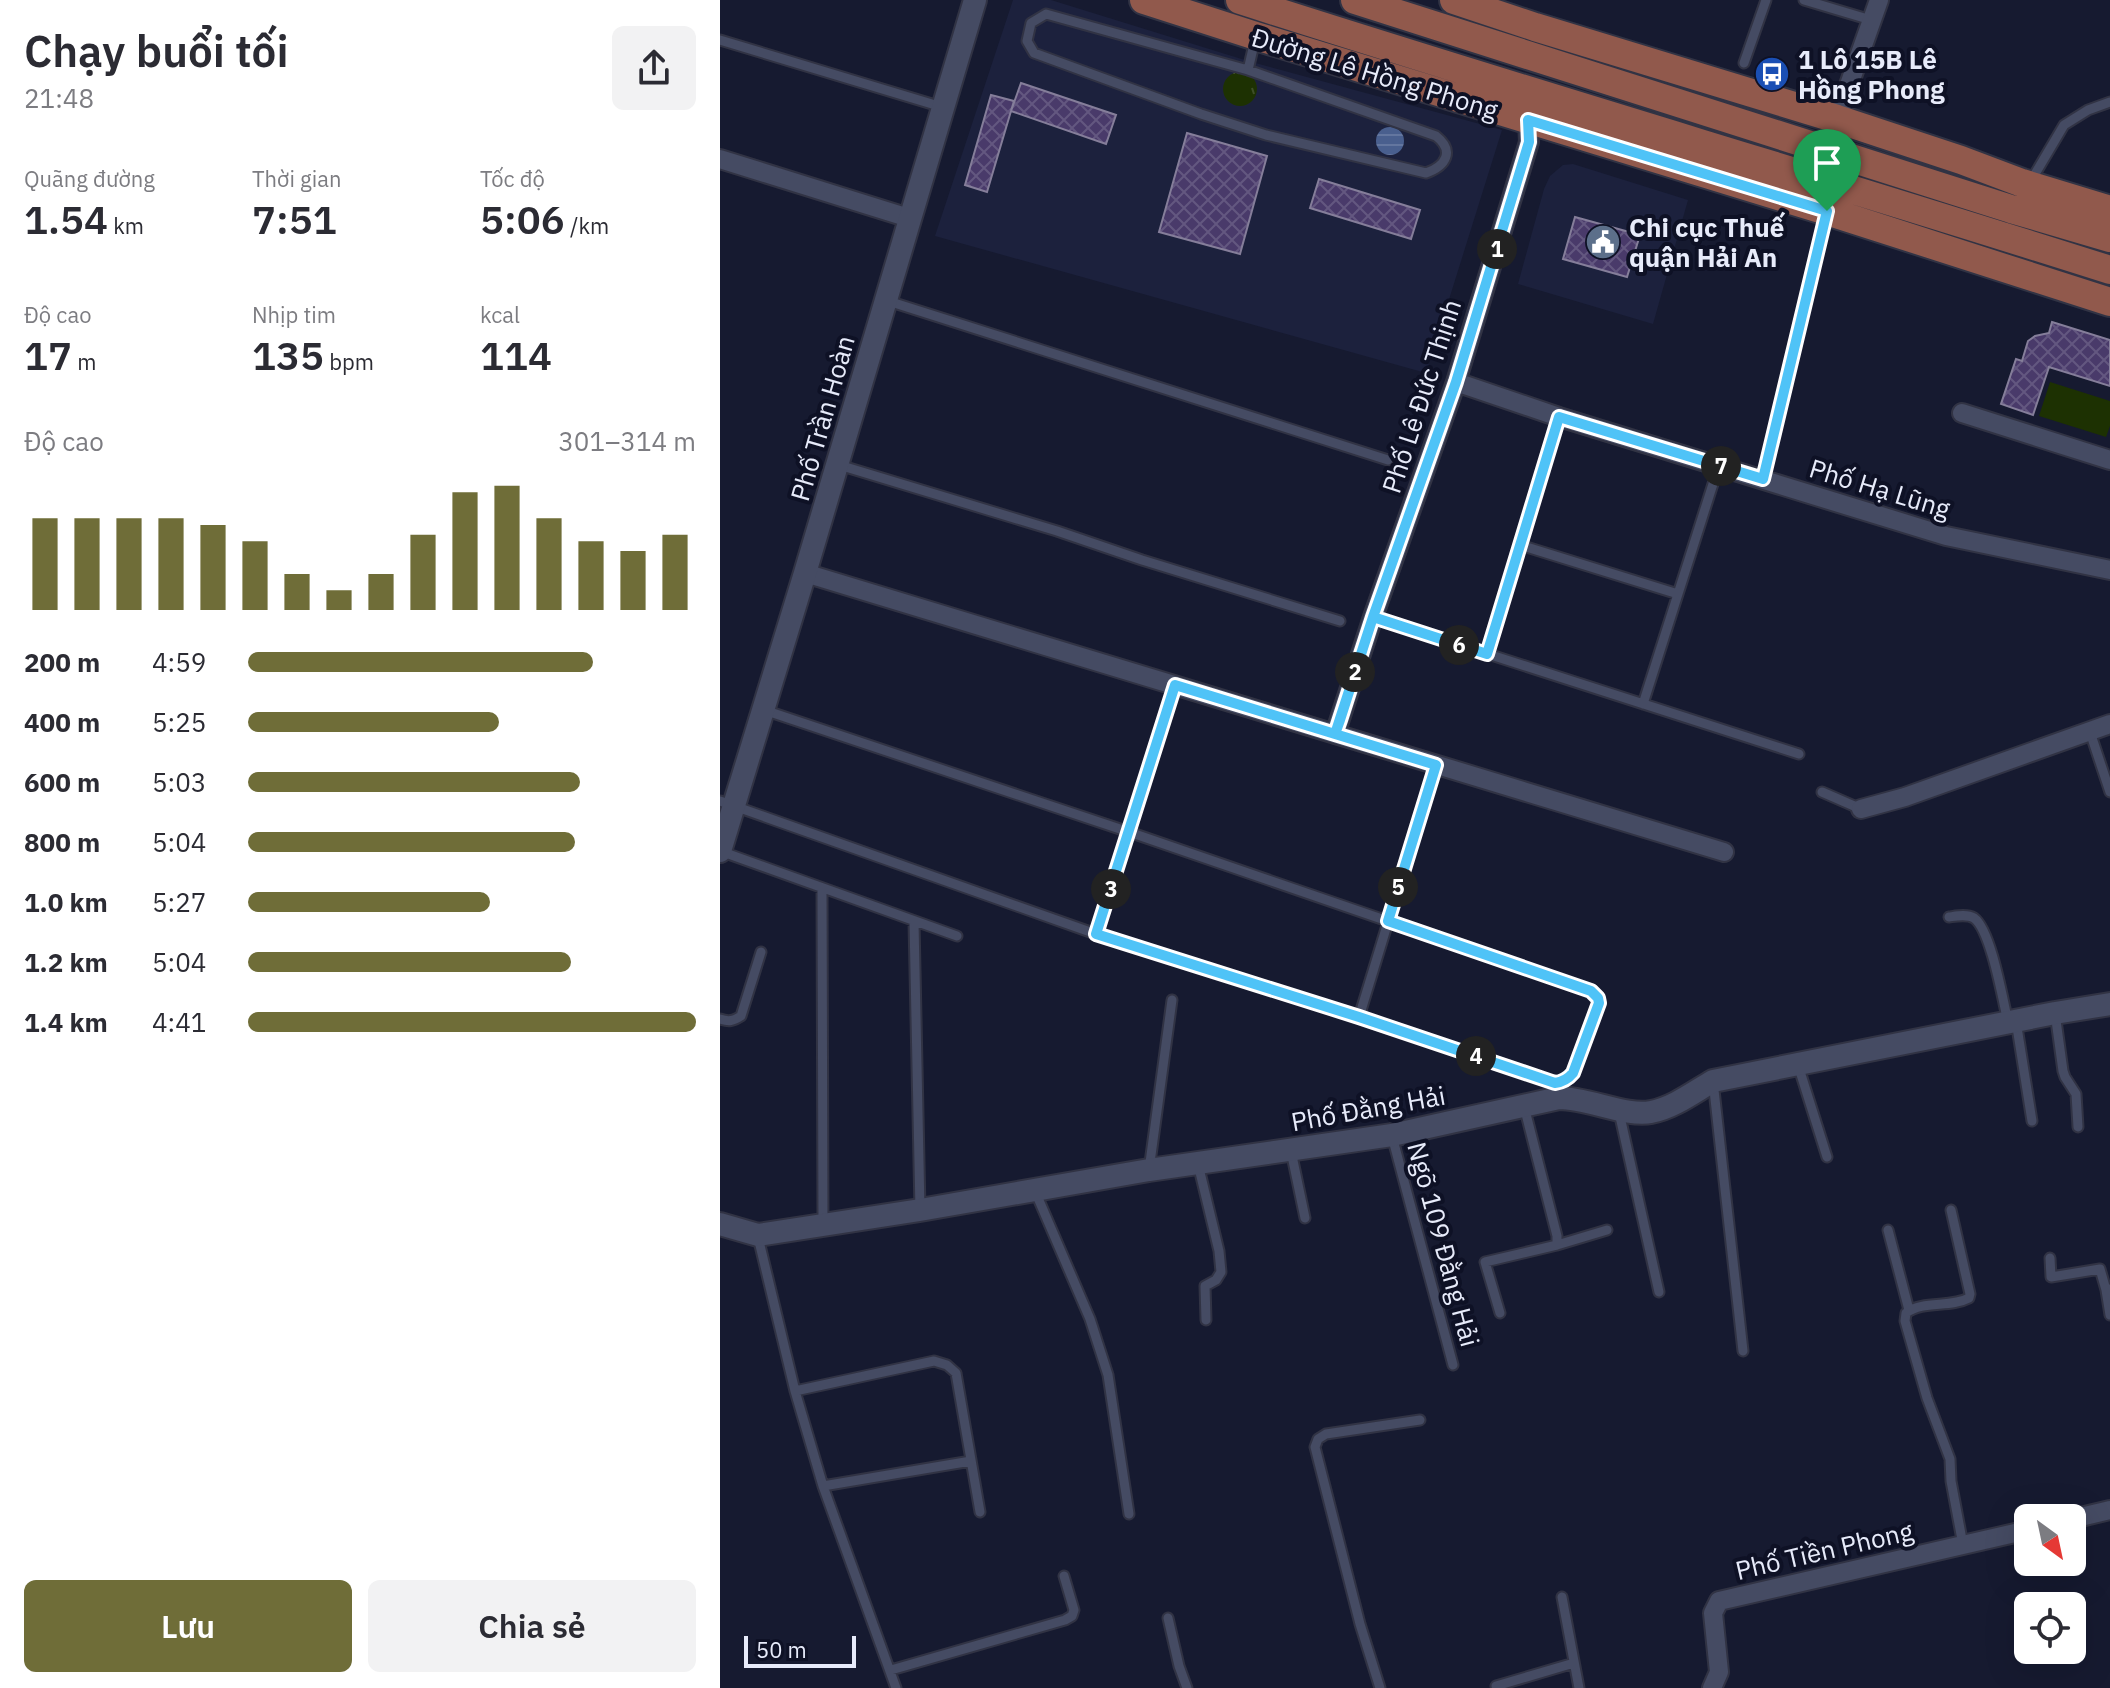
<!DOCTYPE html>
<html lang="vi">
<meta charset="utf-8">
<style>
body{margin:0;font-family:"IBM Plex Sans",sans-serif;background:#f2f2f3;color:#2b2b33;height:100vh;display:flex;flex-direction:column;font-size:30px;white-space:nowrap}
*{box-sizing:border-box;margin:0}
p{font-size:26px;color:#7c7c81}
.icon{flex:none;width:44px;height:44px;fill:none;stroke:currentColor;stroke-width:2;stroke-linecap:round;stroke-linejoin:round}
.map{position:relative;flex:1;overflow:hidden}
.drawer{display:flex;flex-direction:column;background:#fff;width:720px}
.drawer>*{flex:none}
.needle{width:52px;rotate:147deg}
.buttons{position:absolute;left:1294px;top:1504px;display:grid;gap:16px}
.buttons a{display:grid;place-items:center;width:72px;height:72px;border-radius:12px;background:#fff;box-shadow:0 8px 32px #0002;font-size:40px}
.scale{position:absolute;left:24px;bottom:20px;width:112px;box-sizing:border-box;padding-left:8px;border:4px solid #e7ebfa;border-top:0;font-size:22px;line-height:28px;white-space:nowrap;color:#e7ebfa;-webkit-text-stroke:6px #0e1125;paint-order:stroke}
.pin{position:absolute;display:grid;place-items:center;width:68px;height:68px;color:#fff;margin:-82px -34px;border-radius:50% 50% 50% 0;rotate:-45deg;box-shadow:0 0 8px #0007}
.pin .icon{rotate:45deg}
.km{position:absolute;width:40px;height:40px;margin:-20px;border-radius:50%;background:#222;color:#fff;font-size:22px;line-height:40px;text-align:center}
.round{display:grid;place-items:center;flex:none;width:84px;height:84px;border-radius:12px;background:#f2f2f3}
.summary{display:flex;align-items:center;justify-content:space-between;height:136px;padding:0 24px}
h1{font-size:44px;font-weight:600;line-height:60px}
.metrics{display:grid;grid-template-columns:repeat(3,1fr);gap:12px;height:136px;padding:8px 24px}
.metrics div{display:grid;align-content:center}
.metrics b{font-size:40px;font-weight:600}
.metrics small{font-size:22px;font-weight:400}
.metrics p{font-size:22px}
.chart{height:224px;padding:16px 24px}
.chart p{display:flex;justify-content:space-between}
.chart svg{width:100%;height:144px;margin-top:8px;stroke:#6f6d38;stroke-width:6}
.action{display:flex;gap:16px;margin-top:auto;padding:16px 24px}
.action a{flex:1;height:92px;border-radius:12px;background:#6f6d38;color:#fff;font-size:32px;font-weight:600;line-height:92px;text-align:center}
.action a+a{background:#f2f2f3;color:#2b2b33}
ul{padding:0 24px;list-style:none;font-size:26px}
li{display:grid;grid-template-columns:128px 96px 1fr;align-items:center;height:60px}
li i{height:20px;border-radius:10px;background:#6f6d38}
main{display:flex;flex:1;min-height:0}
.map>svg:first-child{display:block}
.built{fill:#1c213d}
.grass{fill:url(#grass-tufts)}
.pitch{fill:#1d3102}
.water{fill:url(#water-rules)}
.building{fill:url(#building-cross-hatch);stroke:#857e9a;stroke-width:2}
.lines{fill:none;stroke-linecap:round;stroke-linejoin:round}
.service-casing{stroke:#313344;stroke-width:13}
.minor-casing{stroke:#313344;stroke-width:22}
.tertiary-casing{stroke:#313344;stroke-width:26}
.primary-casing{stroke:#313344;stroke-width:32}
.service{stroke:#454b63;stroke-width:9}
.minor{stroke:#454b63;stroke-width:18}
.tertiary{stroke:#454b63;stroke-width:22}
.primary{stroke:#91594c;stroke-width:28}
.route-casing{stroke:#fff;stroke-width:16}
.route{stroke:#4fc3f7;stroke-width:10}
.labels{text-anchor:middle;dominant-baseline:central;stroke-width:8;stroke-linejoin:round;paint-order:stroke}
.poi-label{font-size:26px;font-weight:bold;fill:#e7ebfa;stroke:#0e1125;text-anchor:start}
.street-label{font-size:26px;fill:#e7ebfa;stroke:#0e1125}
</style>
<main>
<section class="drawer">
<div class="summary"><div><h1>Chạy buổi tối</h1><p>21:48</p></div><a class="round"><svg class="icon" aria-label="share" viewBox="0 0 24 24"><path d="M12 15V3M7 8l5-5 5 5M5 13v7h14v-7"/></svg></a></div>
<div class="metrics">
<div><p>Quãng đường</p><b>1.54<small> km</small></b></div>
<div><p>Thời gian</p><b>7:51</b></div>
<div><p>Tốc độ</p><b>5:06<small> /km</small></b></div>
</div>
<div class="metrics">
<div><p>Độ cao</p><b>17<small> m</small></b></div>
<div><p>Nhịp tim</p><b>135<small> bpm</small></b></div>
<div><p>kcal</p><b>114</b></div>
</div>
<div class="chart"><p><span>Độ cao</span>301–314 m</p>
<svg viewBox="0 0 160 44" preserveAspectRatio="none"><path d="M5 44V16M15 44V16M25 44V16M35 44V16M45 44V18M55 44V23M65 44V33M75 44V38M85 44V33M95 44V21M105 44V8M115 44V6M125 44V16M135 44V23M145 44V26M155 44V21"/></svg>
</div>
<ul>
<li><b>200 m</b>4:59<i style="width:77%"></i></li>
<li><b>400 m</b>5:25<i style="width:56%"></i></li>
<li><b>600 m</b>5:03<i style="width:74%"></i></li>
<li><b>800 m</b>5:04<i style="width:73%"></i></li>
<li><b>1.0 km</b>5:27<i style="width:54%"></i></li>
<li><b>1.2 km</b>5:04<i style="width:72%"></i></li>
<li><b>1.4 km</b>4:41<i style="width:100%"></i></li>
</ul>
<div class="action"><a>Lưu</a><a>Chia sẻ</a></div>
</section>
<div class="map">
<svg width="1390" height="1688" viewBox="0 0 1390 1688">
<defs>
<pattern id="grass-tufts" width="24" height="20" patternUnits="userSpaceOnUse" patternTransform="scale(2)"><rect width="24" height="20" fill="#1d3102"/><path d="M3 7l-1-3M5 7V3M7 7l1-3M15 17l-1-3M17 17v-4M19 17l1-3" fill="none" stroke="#3e4f28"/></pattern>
<pattern id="water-rules" width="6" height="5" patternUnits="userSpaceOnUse" patternTransform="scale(2)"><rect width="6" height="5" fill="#495f8e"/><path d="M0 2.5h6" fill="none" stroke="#63769f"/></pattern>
<pattern id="building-cross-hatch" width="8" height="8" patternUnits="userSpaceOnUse" patternTransform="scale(2)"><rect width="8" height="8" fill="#493a6a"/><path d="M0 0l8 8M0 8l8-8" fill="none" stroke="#635780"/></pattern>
</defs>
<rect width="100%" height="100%" fill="#161a30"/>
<!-- built -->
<path class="built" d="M 293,0 L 331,0 L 528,61 L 782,130 L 706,373 L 215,236 Z
M 853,164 L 968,200 L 933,324 L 798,284 L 824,189 L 830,176 L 843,165 Z"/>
<!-- grass -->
<path class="grass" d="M503 89a17 17 0 1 1 34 0a17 17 0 1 1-34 0Z"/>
<!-- pitch -->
<path class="pitch" d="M 1330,382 L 1390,401 L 1390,426 L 1386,437 L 1319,416 Z"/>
<!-- water -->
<path class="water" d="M656 141a14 14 0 1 1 28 0a14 14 0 1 1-28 0Z"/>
<!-- building -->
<path class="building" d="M 301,83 L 396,115 L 386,144 L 291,111 L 267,192 L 245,185 L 271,95 L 294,101 L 291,111 Z
M 467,133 L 547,156 L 520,254 L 439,232 Z
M 599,179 L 700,210 L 691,239 L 590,208 Z
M 855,217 L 920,235 L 907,277 L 843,259 Z
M 1332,322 L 1390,340 L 1390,386 L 1329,367 L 1313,415 L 1281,404 L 1296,359 L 1302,361 L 1308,341 L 1315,336 L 1329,333 Z"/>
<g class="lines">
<!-- service casing -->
<g class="service-casing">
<path id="service" d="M 1084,0 L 1151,20
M 326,14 L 528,70 L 716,136 C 735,151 726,166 706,173 L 546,135 L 481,114 L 314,53 L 307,41 L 311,23 Z
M 0,40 L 222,107
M 1024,63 L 1046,0
M 528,70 L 535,40
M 1309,178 L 1315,174 L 1344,125 L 1368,110 L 1390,102
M 168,301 L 668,460
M 119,465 L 337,531 L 422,560 L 620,621
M 1043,479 L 1106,214
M 800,545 L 958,594
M 653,617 L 1079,754
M 767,654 L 839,417
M 923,704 L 999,465
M 1370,732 L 1390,792
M 1102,792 L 1141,809
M 0,801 L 376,934 L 639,1017 L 835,1083 L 842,1082 L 853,1073 L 879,1003 L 878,998 L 871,991 L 409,832 L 44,710
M 0,851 L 237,936
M 102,888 L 103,1224
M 1229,917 C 1237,916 1247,914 1254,918 C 1271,930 1283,1001 1288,1022
M 194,922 L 200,1210
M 376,934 L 455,685
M 1335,1013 L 1343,1071 L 1345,1077 L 1356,1094 L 1358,1127
M 639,1017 L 716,765
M 0,1019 C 9,1022 13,1021 21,1016 L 41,952
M 1296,1021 L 1312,1121
M 1078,1065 L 1107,1157
M 993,1081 L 1023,1351
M 899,1112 L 939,1292
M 672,1136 L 733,1365
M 571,1151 L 585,1218
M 478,1164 L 499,1251 L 501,1272 L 496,1280 L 485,1286 L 486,1320
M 429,1170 L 452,1000
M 315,1191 L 370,1319 L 388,1375 L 409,1514
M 1231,1210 L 1250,1294 L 1249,1298 C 1230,1308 1203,1300 1186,1313 L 1185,1321 L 1207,1398 L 1230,1459 L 1231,1481 L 1243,1545
M 1168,1230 L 1189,1310
M 38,1237 L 75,1391 L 103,1486 L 176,1688
M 837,1245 L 887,1230
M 1330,1258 L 1331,1277 L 1380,1269 L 1386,1290 L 1390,1289
M 1386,1290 L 1390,1315
M 780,1313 L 765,1262 L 837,1245 L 837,1236 L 804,1106
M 75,1391 L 214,1361 L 227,1365 L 236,1373 L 260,1512
M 103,1486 L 251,1461
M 842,1597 L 859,1688
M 448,1618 L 459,1666 L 467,1688
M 171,1670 L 345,1620 L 352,1616 L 354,1610 L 344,1576
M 776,1686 L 854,1663
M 660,1688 L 640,1624 L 595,1447 L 598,1439 L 606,1434 L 700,1420"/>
</g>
<!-- minor casing -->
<g class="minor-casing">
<path id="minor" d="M 1117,119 L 1159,0
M 0,159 L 189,218
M 736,382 L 839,417 L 1226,536 L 1390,570
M 1242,413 L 1390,460
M 85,573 L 1004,852
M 615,734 L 653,617 L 736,382 L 809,142 L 808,120 L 804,114
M 1141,809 L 1185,797 L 1390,724
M 1352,1519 L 1390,1510
M 992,1688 L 999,1672 L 993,1613 L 999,1601 L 1308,1530"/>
</g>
<!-- tertiary casing -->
<g class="tertiary-casing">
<path id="tertiary" d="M 0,851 L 85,573 L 255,0
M 0,1224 L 38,1235 L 200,1210 L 429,1170 L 672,1135 L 839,1098 C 868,1098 907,1117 931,1112 C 953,1108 974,1092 993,1081 L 1335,1013 L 1390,1004"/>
</g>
<!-- primary casing -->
<g class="primary-casing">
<path id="primary" d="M 424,0 L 536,36 L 1107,211 L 1390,302
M 520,0 C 809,93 1101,178 1390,270
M 635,0 L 1291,209 L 1390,238
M 734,0 L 815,27 L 1117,119 L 1241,160 L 1302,183 L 1390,210"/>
</g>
<!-- service -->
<use href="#service" class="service"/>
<!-- minor -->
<use href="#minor" class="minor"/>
<!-- tertiary -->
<use href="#tertiary" class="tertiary"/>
<!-- primary -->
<use href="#primary" class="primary"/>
</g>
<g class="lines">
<!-- route casing -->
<g class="route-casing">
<path id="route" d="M 1107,211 L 808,120 L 809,142 L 736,382 L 653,617 L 615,734 L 455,685 L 376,934 L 639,1017 L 835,1083 C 843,1082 848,1079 853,1073 L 879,1003 L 878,998 L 871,991 L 668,921 L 716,765 L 615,734 L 620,720 L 653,617 L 767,654 L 839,417 L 1043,479 L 1107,211"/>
</g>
<!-- route -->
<use href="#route" class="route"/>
</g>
<!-- icons -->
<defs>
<g id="bus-disc" transform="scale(1.8)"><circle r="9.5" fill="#1a4fb4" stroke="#0e1125"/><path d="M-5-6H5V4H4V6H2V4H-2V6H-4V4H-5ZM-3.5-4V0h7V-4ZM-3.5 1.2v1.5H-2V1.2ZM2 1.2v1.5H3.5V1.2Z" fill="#fff"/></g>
<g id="civic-disc" transform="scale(1.8)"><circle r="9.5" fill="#5c6f8a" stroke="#0e1125"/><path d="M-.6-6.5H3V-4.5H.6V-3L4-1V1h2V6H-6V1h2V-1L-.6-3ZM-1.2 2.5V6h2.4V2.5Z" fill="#fff"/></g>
</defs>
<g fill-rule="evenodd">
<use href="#bus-disc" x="1052" y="74"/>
<use href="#civic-disc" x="883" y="242"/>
</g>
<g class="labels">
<!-- poi labels -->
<g class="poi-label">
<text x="1078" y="59">1 Lô 15B Lê<tspan x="1078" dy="30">Hồng Phong</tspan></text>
<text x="909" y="227">Chi cục Thuế<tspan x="909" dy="30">quận Hải An</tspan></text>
</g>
<!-- street labels -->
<g class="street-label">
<text transform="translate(655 73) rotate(17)">Đường Lê Hồng Phong</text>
<text transform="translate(701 396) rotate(-72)">Phố Lê Đức Thịnh</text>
<text transform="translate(102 418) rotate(-74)">Phố Trần Hoàn</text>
<text transform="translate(1160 488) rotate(17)">Phố Hạ Lũng</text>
<text transform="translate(648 1108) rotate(-10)">Phố Đằng Hải</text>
<text transform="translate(724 1244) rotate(75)">Ngõ 109 Đằng Hải</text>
<text transform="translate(1104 1550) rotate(-13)">Phố Tiền Phong</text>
</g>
</g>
</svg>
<div class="buttons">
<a><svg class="needle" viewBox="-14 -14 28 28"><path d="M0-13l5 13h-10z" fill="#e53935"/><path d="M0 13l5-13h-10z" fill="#7c7c81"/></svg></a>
<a><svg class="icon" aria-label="locate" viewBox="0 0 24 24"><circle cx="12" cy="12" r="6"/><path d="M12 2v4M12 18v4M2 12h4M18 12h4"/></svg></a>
</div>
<div class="scale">50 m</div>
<div class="pin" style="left:1107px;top:211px;background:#1e9e55"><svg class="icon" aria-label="arrive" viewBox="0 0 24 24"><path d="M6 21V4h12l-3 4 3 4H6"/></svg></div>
<b class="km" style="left:777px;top:249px">1</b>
<b class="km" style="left:635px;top:672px">2</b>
<b class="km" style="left:391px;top:889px">3</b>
<b class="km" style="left:756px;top:1056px">4</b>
<b class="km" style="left:678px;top:887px">5</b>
<b class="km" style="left:739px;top:645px">6</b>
<b class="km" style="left:1001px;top:466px">7</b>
</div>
</main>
